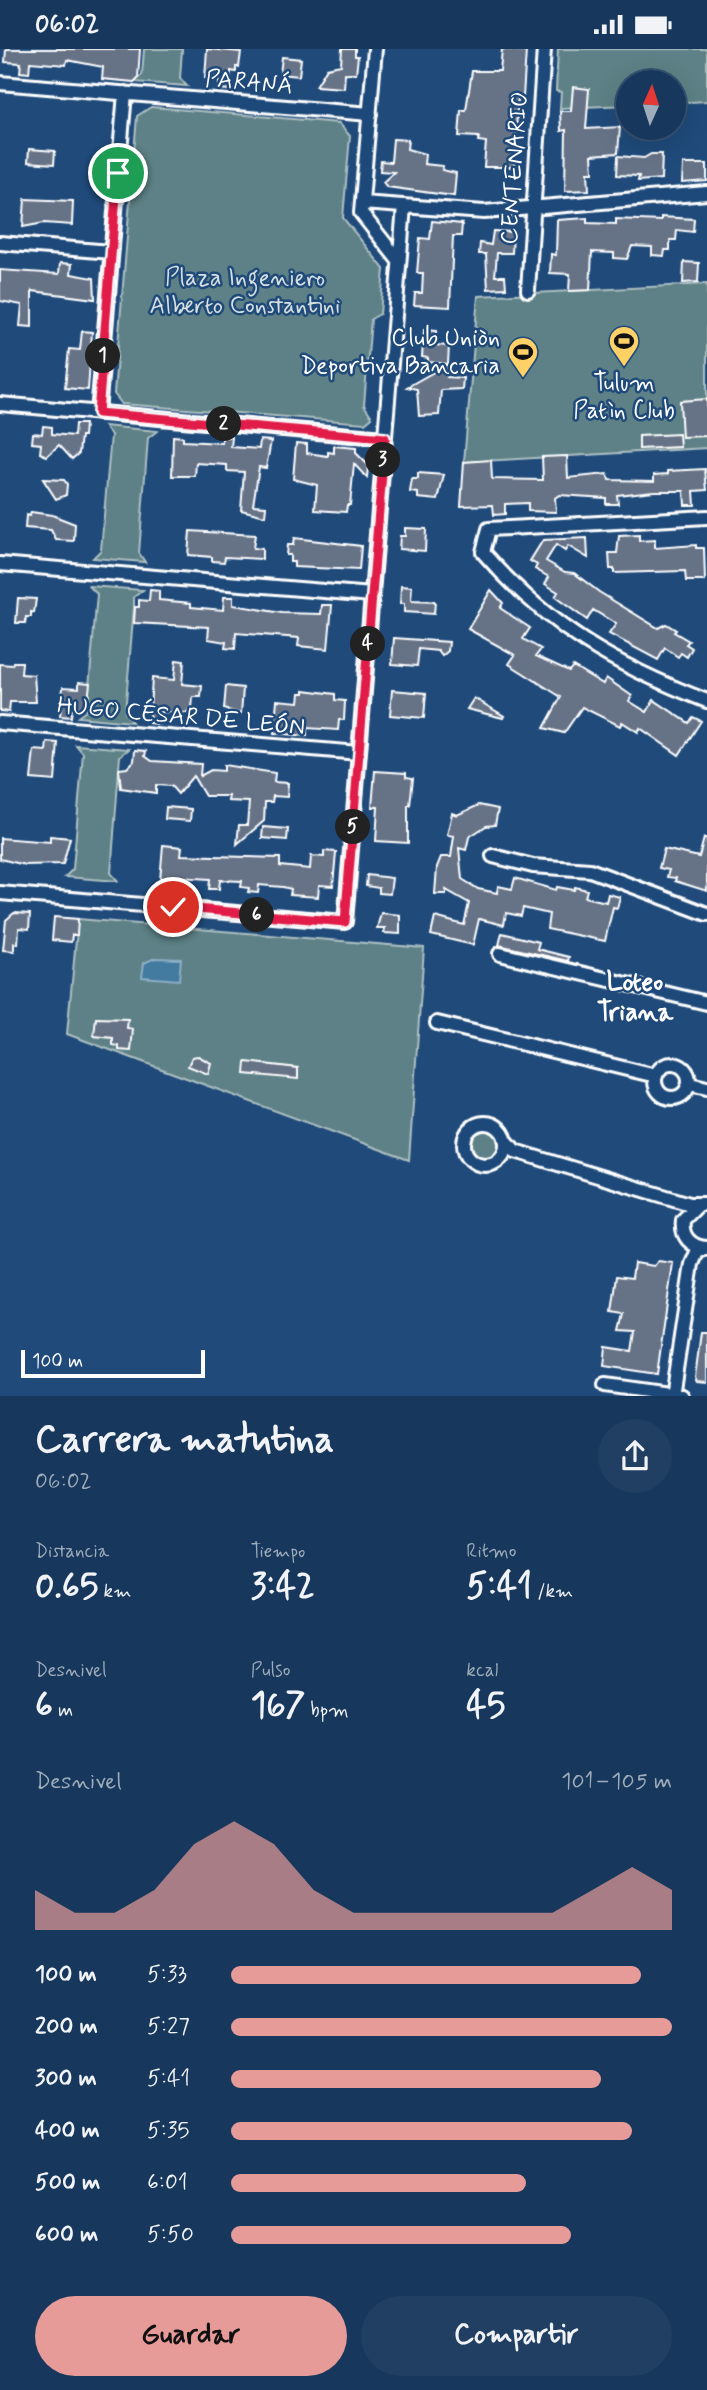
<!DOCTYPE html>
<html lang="es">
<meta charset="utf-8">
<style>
body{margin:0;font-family:Mynerve,sans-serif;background:#203f62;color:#f1f3f6;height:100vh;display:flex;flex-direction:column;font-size:26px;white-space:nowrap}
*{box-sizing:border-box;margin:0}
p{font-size:23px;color:#9eacbb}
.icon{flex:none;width:38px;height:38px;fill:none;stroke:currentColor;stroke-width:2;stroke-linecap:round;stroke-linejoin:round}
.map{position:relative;height:1347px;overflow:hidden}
.panel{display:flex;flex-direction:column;background:#17385c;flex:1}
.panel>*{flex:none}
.needle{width:46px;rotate:3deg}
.controls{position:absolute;left:616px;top:21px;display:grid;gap:14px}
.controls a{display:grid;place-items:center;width:70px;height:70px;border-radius:50%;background:#17385c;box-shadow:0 7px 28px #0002,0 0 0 2px #365272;font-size:35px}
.scale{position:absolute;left:21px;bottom:18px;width:184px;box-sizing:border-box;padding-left:7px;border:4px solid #fff;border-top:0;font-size:19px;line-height:24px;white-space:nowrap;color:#fff;-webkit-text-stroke:5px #1f4a7a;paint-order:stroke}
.pin{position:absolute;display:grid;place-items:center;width:60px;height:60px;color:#fff;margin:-30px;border:4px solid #fff;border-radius:50%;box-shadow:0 2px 7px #0007}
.km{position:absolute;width:35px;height:35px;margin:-18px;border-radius:50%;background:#222;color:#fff;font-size:19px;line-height:35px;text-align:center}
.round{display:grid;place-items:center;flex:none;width:74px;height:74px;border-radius:37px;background:#203f62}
.head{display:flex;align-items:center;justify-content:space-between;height:119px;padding:0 35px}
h1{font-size:38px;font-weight:700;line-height:52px}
.metrics{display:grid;grid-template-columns:repeat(3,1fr);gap:10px;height:119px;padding:7px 35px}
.metrics div{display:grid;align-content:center}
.metrics b{font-size:35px;font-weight:700}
.metrics small{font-size:19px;font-weight:400}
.metrics p{font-size:19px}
.chart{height:196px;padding:14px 35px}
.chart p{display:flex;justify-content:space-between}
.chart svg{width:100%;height:126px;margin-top:7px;fill:#e69b98;opacity:.7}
.cta{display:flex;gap:14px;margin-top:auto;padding:14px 35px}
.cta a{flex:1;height:80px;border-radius:42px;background:#e69b98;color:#111;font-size:28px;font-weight:700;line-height:80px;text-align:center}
.cta a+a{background:#203f62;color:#f1f3f6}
ul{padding:0 35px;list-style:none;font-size:23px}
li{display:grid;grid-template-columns:112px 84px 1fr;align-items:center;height:52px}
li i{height:18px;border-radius:9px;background:#e69b98}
.status{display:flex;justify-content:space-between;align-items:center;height:49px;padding:0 35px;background:#17385c;direction:ltr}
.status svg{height:19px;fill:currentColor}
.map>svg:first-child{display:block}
.green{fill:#5d8186;stroke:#aec0c2;stroke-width:2}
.water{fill:#437aa0;stroke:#8eafc6;stroke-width:2}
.building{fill:#667286;stroke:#fff;stroke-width:2}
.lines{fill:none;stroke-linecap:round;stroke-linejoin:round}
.street-casing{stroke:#fff;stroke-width:18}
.street{stroke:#1f4a7a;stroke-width:12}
.route-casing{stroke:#fff;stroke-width:14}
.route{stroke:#e11d48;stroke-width:9}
.labels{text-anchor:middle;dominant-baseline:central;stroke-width:5;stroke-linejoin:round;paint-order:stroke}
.street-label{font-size:24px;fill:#fff;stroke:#1f4a7a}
.park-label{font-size:24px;fill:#d6e0e1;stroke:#1f4a7a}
.poi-label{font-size:24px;fill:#fff;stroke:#1f4a7a;text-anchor:end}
.neighbourhood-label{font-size:26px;font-weight:bold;fill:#fff;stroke:#1f4a7a}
</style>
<div class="status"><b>06:02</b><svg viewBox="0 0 49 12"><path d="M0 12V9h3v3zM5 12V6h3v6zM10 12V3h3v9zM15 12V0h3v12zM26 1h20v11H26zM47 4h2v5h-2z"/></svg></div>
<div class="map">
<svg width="707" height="1347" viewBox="0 0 707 1347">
<rect width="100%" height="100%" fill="#1f4a7a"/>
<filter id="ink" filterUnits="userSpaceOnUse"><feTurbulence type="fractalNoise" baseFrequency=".0143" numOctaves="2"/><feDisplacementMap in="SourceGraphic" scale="14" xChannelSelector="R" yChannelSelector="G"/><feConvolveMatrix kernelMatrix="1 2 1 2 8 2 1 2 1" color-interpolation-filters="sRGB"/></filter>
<g filter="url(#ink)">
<!-- green -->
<path class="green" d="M 144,0 L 182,0 L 180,29 L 187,37 L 134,33 L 142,26 Z
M 558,0 L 707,0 L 707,52 L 674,54 L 674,33 L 628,33 L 628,56 L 560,59 L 561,43 L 556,42 Z
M 151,58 L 339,74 L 350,87 L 343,169 L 384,220 L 380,265 L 371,270 L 364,356 L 372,368 L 365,374 L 122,355 L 114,345 L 137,67 Z
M 707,235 L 707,399 L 464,413 L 478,247 Z
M 104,377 L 157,382 L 148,389 L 139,504 L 145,513 L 93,509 L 101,501 L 111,386 Z
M 89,537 L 143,541 L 134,548 L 134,558 L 125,664 L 132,673 L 78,668 L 87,661 L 97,545 Z
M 76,696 L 129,700 L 120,707 L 111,824 L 118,832 L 65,828 L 73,820 L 83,704 Z
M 78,870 L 424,899 L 409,1111 L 67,985 Z
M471 1094a14 14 0 1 1 28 0a14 14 0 1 1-28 0Z"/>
<!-- water -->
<path class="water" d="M 155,909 L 181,910 L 179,931 L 142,928 L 144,914 Z"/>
<!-- building -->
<path class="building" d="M 6,0 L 140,0 L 138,29 L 134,33 L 102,30 L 103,18 L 67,11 L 66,16 L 30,13 L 29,24 L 20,23 L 21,14 L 5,13 Z
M 207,0 L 241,3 L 239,18 L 236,18 L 236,23 L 231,22 L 229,41 L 219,40 L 219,30 L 205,29 Z
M 342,0 L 355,0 L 355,7 L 358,7 L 356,25 L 345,24 L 344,39 L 316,37 L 327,19 L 341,16 Z
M 502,0 L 526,2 L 523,48 L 518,48 L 514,118 L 484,118 L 486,93 L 478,92 L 479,88 L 459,87 L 461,61 L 466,61 L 472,22 L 500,22 Z
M 282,8 L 301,10 L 299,27 L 280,25 Z
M 573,38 L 589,40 L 586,80 L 620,78 L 618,104 L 592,106 L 593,123 L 588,123 L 589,141 L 565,142 L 566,81 L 561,82 L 560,62 L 571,62 Z
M 393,90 L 408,91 L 407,100 L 425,105 L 424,115 L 443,117 L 442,121 L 456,124 L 454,147 L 387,138 L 383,133 L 394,123 L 380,122 L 381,112 L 391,113 Z
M 29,100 L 55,102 L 54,115 L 28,113 Z
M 651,105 L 662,105 L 661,130 L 638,132 L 639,127 L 617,126 L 618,107 L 644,109 Z
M 683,115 L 707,115 L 707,132 L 682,134 Z
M 25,150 L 73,152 L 72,176 L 44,174 L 23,178 Z
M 661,168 L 694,170 L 693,183 L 677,181 L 676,191 L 670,191 L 670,201 L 665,201 L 664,207 L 652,206 L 652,198 L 632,197 L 627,210 L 614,209 L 614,204 L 592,203 L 590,241 L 569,242 L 570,225 L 550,224 L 551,205 L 556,206 L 557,171 L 587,169 L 587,174 L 616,175 L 616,170 L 661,172 Z
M 432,172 L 462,175 L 461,187 L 453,187 L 450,258 L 414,256 L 415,244 L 422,244 L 423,224 L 417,224 L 420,189 L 430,190 Z
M 493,182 L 513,183 L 512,204 L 497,204 L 495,227 L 505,227 L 506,239 L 488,240 L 486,205 L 479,205 L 480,194 L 491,196 Z
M 684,213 L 699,214 L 698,233 L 683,234 Z
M 60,214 L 72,215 L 71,225 L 94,229 L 95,250 L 32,242 L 32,278 L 20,277 L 22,256 L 0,252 L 0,221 L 59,225 Z
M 424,281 L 436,282 L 435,296 L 449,297 L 448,315 L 428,313 L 428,309 L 422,308 Z
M 82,282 L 92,283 L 88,341 L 65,339 L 69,300 L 80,301 Z
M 448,315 L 447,328 L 463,329 L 462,340 L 441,341 L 439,366 L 419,367 L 417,340 L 407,338 Z
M 707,350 L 707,387 L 682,388 L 680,352 Z
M 75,375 L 85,375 L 84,387 L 81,387 L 79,404 L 72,410 L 59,396 L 47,407 L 40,404 L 41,395 L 32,394 L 33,384 L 42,385 L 43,377 L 52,378 L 52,385 L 74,387 Z
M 679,385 L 680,398 L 639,400 L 639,387 Z
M 173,387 L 183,388 L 183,392 L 222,394 L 222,388 L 232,388 L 231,398 L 259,400 L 260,391 L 271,392 L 266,419 L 259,418 L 253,456 L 266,457 L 265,467 L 241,461 L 244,423 L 227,422 L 227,416 L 196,414 L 195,427 L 172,427 Z
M 296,394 L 307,395 L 307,404 L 328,407 L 328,403 L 334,404 L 334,397 L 356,399 L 356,404 L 368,416 L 367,429 L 354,415 L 350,456 L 347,456 L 346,463 L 315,461 L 317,436 L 293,430 Z
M 567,407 L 568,429 L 607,425 L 609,431 L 654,432 L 654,426 L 668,425 L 668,422 L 705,420 L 707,441 L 694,442 L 695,456 L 685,456 L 684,442 L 654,442 L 617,446 L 618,455 L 606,455 L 606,449 L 559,446 L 555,449 L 556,463 L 528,462 L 528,454 L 505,455 L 505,465 L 494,466 L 493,456 L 461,457 L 464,413 L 491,411 L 492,430 L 543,431 L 542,408 Z
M 418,424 L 444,426 L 438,451 L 418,449 L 418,444 L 410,443 L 412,430 L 418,430 Z
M 43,430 L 64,431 L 67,435 L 66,446 L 56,450 Z
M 31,463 L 52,466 L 75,475 L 74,492 L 56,491 L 51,481 L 25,479 L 26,466 L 30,467 Z
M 405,479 L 426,480 L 425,502 L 399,500 L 400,487 L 405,487 Z
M 190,482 L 255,486 L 253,499 L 262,500 L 262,510 L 225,508 L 224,513 L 212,512 L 212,508 L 188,506 Z
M 639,486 L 639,492 L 655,491 L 655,499 L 696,496 L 696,499 L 704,499 L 705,532 L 686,532 L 685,522 L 614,524 L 614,520 L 610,520 L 609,504 L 617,504 L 619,487 Z
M 294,489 L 361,497 L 359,521 L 294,518 L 294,513 L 290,513 L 290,506 L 286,506 L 287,496 L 293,496 Z
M 587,489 L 588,509 L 568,497 L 565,502 L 556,496 L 546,512 L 565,523 L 574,524 L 599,543 L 658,579 L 666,575 L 676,581 L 674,583 L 689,592 L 686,595 L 692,599 L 687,608 L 681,604 L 678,608 L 665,599 L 658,611 L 609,585 L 616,575 L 593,561 L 587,571 L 555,548 L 558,543 L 545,535 L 549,528 L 535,520 L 537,516 L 530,512 L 543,491 Z
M 401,537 L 412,538 L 411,552 L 435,553 L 434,565 L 404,563 L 404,555 L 400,555 Z
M 150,541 L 159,542 L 159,551 L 191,554 L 191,558 L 223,561 L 224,548 L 233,548 L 233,556 L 282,564 L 321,565 L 322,556 L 332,556 L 328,600 L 298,597 L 299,589 L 236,584 L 235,600 L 225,599 L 226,593 L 208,590 L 209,578 L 134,574 L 135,558 L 139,558 L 139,551 L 149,552 Z
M 491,541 L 503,554 L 500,559 L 530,579 L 523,590 L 541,600 L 536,607 L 569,622 L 573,617 L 603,635 L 606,629 L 632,647 L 629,652 L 647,663 L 654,651 L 689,674 L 693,668 L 701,672 L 679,706 L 640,679 L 638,683 L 622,673 L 620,677 L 582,658 L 564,684 L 544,679 L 561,648 L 509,615 L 515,606 L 468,580 Z
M 18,549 L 36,550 L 34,564 L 31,563 L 31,568 L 26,568 L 25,574 L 16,574 Z
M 394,589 L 449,593 L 448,602 L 442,607 L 438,602 L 419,600 L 417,617 L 392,615 Z
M 176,611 L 184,612 L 182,635 L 202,637 L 201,648 L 193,648 L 192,660 L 189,660 L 188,664 L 160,663 L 159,675 L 149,674 L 152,629 L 174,631 Z
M 13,613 L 22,613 L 21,625 L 34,626 L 36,653 L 10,653 L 9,663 L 0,662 L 0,615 L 12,616 Z
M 79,633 L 90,634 L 87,660 L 72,659 L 71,668 L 60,667 L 63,638 L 79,639 Z
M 226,637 L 243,639 L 241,665 L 224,660 Z
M 304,641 L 335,645 L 335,651 L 345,652 L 344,671 L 339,671 L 338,681 L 307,679 L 307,687 L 274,684 L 277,651 L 299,653 L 300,644 L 304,644 Z
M 392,641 L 426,644 L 424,669 L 390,666 Z
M 474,649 L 504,667 L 503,669 L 467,660 Z
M 47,693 L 58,694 L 55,732 L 31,730 L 34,701 L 46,702 Z
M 135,701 L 146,702 L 145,707 L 152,712 L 201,715 L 200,727 L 211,721 L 224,722 L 224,716 L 275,724 L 274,733 L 288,734 L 287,748 L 273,747 L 272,753 L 265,753 L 264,772 L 237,795 L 239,776 L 247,776 L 249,753 L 228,752 L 229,747 L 205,747 L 193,727 L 178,745 L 171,737 L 156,736 L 156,744 L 121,739 L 119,720 L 127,719 L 134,712 Z
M 375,722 L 406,724 L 406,728 L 413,729 L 410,756 L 408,756 L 408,794 L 376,792 L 378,758 L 372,758 Z
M 479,756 L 498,760 L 495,776 L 486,777 L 469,788 L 466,801 L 459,799 L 462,830 L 478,840 L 497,844 L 498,837 L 512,840 L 515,829 L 556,841 L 557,838 L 574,841 L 575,838 L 587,841 L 585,848 L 606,853 L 608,845 L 620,848 L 617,859 L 613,858 L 605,892 L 547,880 L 549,865 L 523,859 L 521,867 L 506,864 L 504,876 L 479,870 L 473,896 L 431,886 L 435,868 L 464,876 L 469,854 L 446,841 L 446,845 L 435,845 L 437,818 L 441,808 L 451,808 L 454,787 L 447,786 L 452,764 L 457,766 Z
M 166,758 L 191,760 L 190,772 L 165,770 Z
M 263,778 L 288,780 L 287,791 L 262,789 Z
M 50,787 L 70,789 L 63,815 L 25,816 L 0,810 L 0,789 L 50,793 Z
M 704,789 L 707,789 L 707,842 L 675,832 L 676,829 L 667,828 L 669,821 L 659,819 L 664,800 L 699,808 Z
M 163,796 L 182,798 L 181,806 L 280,809 L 280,817 L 310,820 L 311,807 L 324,808 L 324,802 L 336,803 L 333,837 L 319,836 L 318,848 L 290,846 L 291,840 L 283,838 L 259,836 L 258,844 L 248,843 L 249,839 L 241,838 L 242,832 L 220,831 L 219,840 L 209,840 L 210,830 L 179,828 L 179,833 L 160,831 Z
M 367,826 L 392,829 L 390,845 L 379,844 L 379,839 L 366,837 Z
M 14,864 L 30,865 L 29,880 L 19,879 L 18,895 L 14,894 L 14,902 L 3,901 L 6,871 Z
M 381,864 L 400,866 L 400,885 L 384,884 L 385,879 L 377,879 Z
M 54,868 L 78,870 L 77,886 L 72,886 L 71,893 L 52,891 Z
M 502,884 L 539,893 L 537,900 L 569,908 L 568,912 L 499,896 Z
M 96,969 L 128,970 L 127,979 L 133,980 L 131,1002 L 119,1001 L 119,997 L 113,996 L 113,989 L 94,987 Z
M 198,1007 L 211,1014 L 208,1025 L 188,1017 L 192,1008 Z
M 246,1013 L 298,1019 L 298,1030 L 245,1025 Z
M 658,1212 L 673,1214 L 657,1325 L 604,1317 L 606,1298 L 632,1302 L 635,1283 L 620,1282 L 624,1265 L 612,1263 L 617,1227 L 632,1229 L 634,1214 L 654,1217 Z
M 701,1283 L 707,1283 L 707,1333 L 697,1332 L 695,1328 Z"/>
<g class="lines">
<!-- street casing -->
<g class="street-casing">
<path id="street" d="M 375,0 L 361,164 L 399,212
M 0,34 L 370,65
M 362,154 L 484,163 L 707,144
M 0,194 L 111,203
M 528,241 L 544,0
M 0,355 L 385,389
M 98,364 L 125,44
M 707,468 L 489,480 L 483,503 C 549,579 614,616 707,652
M 0,515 L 372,546
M 0,674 L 359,704
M 493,807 L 533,817 L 590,821 L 707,865
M 0,844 L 345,873 L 404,157
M 500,905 L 707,954
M 437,974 L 656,1027
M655 1032a17 17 0 1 1 34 0a17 17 0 1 1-34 0Z
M 690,1035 L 707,1039
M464 1095a21 21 0 1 1 42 0a21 21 0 1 1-42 0Z
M 505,1090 L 515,1102 L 690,1155 L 707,1155
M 698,1156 L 683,1171 C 681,1187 690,1198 707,1199
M 605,1336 L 682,1347
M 672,1347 L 692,1215 L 697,1203 L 707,1199"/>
</g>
<!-- street -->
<use href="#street" class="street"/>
</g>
</g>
<g class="lines" filter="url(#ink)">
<!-- route casing -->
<g class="route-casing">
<path id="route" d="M 118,124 L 98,364 L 385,389 L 345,873 L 173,858"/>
</g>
<!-- route -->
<use href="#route" class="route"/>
</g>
<!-- icons -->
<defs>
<g id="stadium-pin" transform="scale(1.575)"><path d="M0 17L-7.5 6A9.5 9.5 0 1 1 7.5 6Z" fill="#ffd166" stroke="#1f4a7a"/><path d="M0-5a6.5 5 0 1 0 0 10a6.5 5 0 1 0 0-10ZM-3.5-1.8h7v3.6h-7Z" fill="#111"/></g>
</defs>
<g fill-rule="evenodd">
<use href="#stadium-pin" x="624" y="292"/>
<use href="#stadium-pin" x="523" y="303"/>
</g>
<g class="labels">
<!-- street labels -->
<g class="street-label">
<text transform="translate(249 34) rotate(5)">PARANÁ</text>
<text transform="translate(515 119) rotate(-86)">CENTENARIO</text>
<text transform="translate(181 668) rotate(5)">HUGO CÉSAR DE LEÓN</text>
</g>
<!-- park labels -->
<g class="park-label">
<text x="245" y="229">Plaza Ingeniero<tspan x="245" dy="28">Alberto Constantini</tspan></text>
</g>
<!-- poi labels -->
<g class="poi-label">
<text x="500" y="289">Club Uniòn<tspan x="500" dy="28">Deportiva Bancaria</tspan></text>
<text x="624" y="334" text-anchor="middle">Tulum<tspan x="624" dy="28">Patìn Club</tspan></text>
</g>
<!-- neighbourhood labels -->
<g class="neighbourhood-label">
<text x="635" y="934">Loteo<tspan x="635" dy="30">Triana</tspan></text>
</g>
</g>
</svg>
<div class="controls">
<a><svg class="needle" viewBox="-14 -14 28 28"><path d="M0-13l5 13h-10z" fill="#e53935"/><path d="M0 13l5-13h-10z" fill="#9eacbb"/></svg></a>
</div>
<div class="scale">100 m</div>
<div class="pin" style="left:118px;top:124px;background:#1e9e55"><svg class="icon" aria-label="arrive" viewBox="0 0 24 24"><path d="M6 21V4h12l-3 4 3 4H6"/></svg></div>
<div class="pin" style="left:173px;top:858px;background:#d93025"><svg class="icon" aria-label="check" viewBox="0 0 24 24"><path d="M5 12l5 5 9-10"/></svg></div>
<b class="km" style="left:103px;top:307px">1</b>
<b class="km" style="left:224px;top:375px">2</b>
<b class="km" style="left:383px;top:411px">3</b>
<b class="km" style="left:368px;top:595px">4</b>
<b class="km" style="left:353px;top:778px">5</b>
<b class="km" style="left:257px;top:866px">6</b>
</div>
<section class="panel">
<div class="head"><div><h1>Carrera matutina</h1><p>06:02</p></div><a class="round"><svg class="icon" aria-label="share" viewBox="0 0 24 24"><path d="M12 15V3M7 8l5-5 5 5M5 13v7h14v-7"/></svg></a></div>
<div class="metrics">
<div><p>Distancia</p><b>0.65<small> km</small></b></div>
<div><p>Tiempo</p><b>3:42</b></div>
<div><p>Ritmo</p><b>5:41<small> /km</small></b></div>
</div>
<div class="metrics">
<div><p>Desnivel</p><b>6<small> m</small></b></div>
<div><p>Pulso</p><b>167<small> bpm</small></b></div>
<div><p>kcal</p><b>45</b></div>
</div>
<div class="chart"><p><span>Desnivel</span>101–105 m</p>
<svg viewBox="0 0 160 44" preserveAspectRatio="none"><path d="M0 44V30L10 38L20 38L30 30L40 14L50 6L60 14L70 30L80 38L90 38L100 38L110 38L120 38L130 38L140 30L150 22L160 30V44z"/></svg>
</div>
<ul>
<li><b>100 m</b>5:33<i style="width:93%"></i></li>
<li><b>200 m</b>5:27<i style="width:100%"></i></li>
<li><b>300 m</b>5:41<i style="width:84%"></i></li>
<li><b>400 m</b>5:35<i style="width:91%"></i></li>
<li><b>500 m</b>6:01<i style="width:67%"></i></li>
<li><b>600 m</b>5:50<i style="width:77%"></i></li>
</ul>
<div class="cta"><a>Guardar</a><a>Compartir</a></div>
</section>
